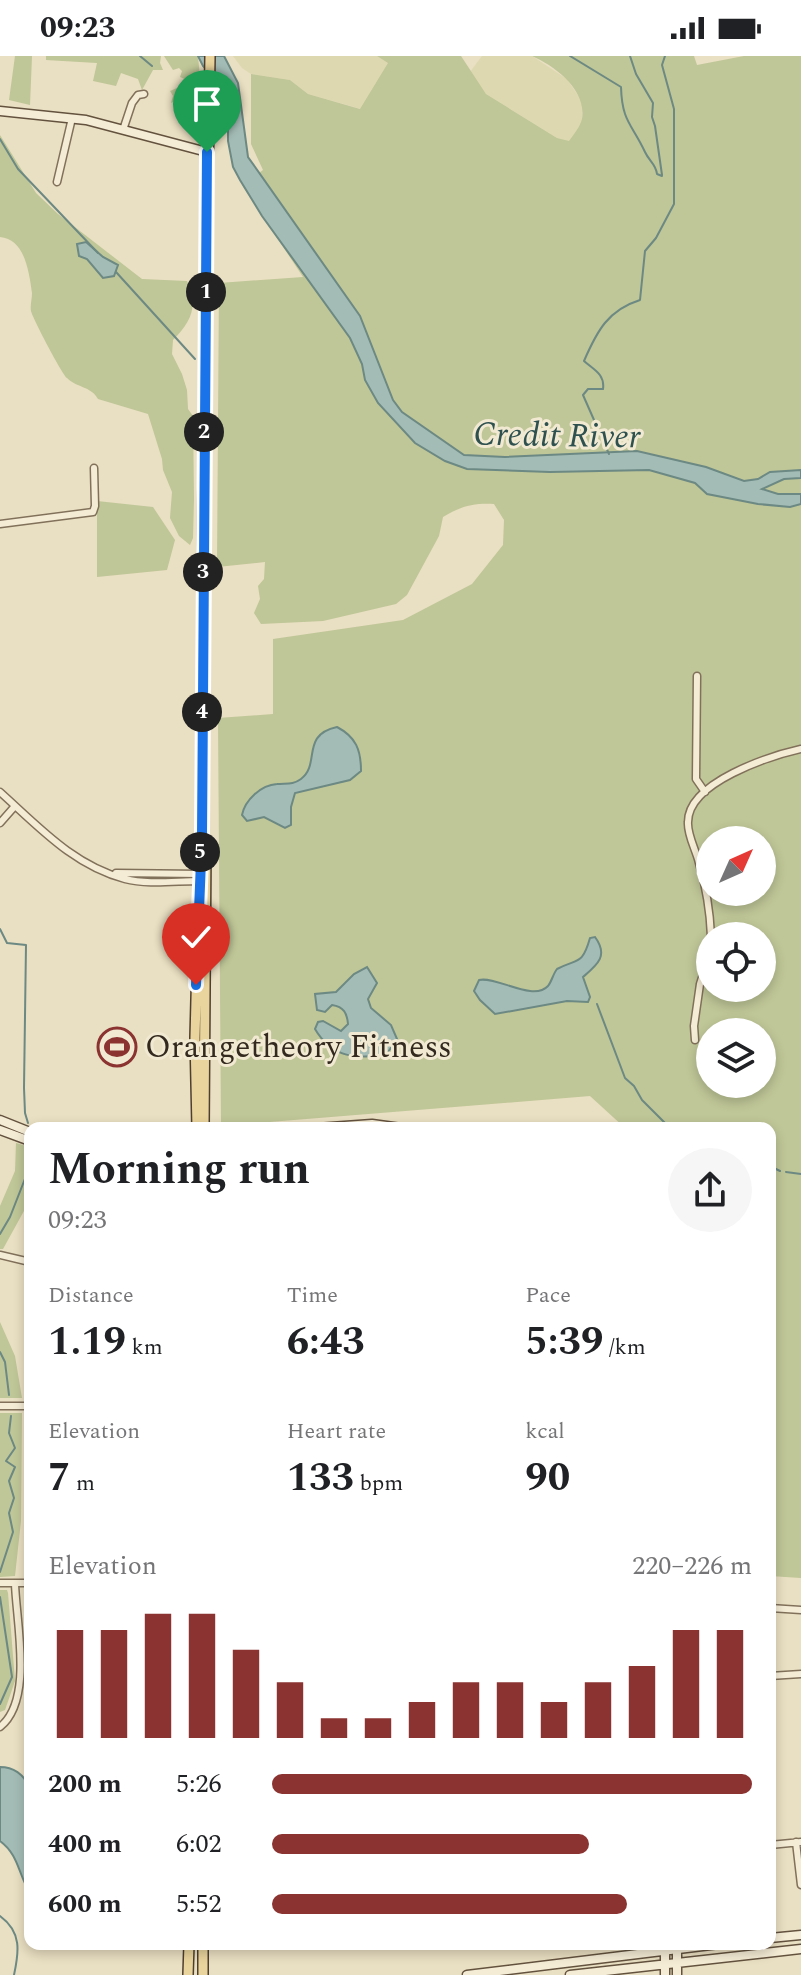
<!DOCTYPE html>
<meta charset="utf-8">
<style>
body{margin:0;font-family:Spectral,serif;background:#f6f6f6;color:#202124;height:100vh;display:flex;flex-direction:column;font-size:30px;white-space:nowrap}
*{box-sizing:border-box;margin:0}
p{font-size:26px;color:#757577}
.icon{flex:none;width:44px;height:44px;fill:none;stroke:currentColor;stroke-width:2;stroke-linecap:round;stroke-linejoin:round}
.map{position:relative;flex:1;overflow:hidden}
.panel{position:absolute;left:24px;top:1066px;width:752px;height:828px;display:flex;flex-direction:column;background:#fff;border-radius:16px;box-shadow:0 4px 12px #0003}
.panel>*{flex:none}
.needle{width:52px;rotate:45deg}
.buttons{position:absolute;left:696px;top:770px;display:grid;gap:16px}
.buttons a{display:grid;place-items:center;width:80px;height:80px;border-radius:50%;background:#fff;box-shadow:0 4px 12px #0003;font-size:40px}
.pin{position:absolute;display:grid;place-items:center;width:68px;height:68px;color:#fff;margin:-82px -34px;border-radius:50% 50% 50% 0;rotate:-45deg;box-shadow:0 0 8px #0007}
.pin .icon{rotate:45deg}
.km{position:absolute;width:40px;height:40px;margin:-20px;border-radius:50%;background:#222;color:#fff;font-size:22px;line-height:40px;text-align:center}
.round{display:grid;place-items:center;flex:none;width:84px;height:84px;border-radius:42px;background:#f6f6f6}
.headline{display:flex;align-items:center;justify-content:space-between;height:136px;padding:0 24px}
h1{font-size:44px;font-weight:700;line-height:60px}
.figures{display:grid;grid-template-columns:repeat(3,1fr);gap:12px;height:136px;padding:8px 24px}
.figures div{display:grid;align-content:center}
.figures b{font-size:40px;font-weight:700}
.figures small{font-size:22px;font-weight:400}
.figures p{font-size:22px}
.chart{height:224px;padding:16px 24px}
.chart p{display:flex;justify-content:space-between}
.chart svg{width:100%;height:144px;margin-top:8px;stroke:#8b3331;stroke-width:6}
ul{padding:0 24px;list-style:none;font-size:26px}
li{display:grid;grid-template-columns:128px 96px 1fr;align-items:center;height:60px}
li i{height:20px;border-radius:10px;background:#8b3331}
.status{display:flex;justify-content:space-between;align-items:center;height:56px;padding:0 40px;background:#fff;direction:ltr}
.status svg{height:22px;fill:currentColor}
.map>svg:first-child{display:block}
.farmland{fill:#ded8b0}
.green{fill:#bfc697;fill-rule:evenodd}
.water{fill:#a4bcb6;stroke:#6c8983;stroke-width:2}
.lines{fill:none;stroke-linecap:round;stroke-linejoin:round}
.stream{stroke:#6c8983;stroke-width:2}
.street-casing{stroke:#81715b;stroke-width:9}
.secondary-casing{stroke:#63523e;stroke-width:11}
.primary-casing{stroke:#4f3f2f;stroke-width:12}
.street{stroke:#f5ecd5;stroke-width:6}
.secondary{stroke:#f5ecd5;stroke-width:8}
.primary{stroke:#ead49d;stroke-width:9}
.route-casing{stroke:#fff;stroke-width:16}
.route{stroke:#1a73e8;stroke-width:10}
.labels{text-anchor:middle;dominant-baseline:central;stroke-width:6;stroke-linejoin:round;paint-order:stroke}
.poi-label{font-size:32px;fill:#33291e;stroke:#f1e9d1;text-anchor:start}
.water-label{font-size:34px;font-style:italic;fill:#2e5150;stroke:#f1e9d1}
</style>
<div class="status"><b>09:23</b><svg viewBox="0 0 49 12"><path d="M0 12V9h3v3zM5 12V6h3v6zM10 12V3h3v9zM15 12V0h3v12zM26 1h20v11H26zM47 4h2v5h-2z"/></svg></div>
<div class="map">
<svg width="801" height="1919" viewBox="0 0 801 1919">
<rect width="100%" height="100%" fill="#e9dfc2"/>
<!-- farmland -->
<path class="farmland" d="M 233,0 L 377,0 L 389,7 L 361,53 L 308,38 L 290,24 L 251,18 L 242,12 Z
M 482,0 L 532,0 L 567,23 L 583,47 L 582,66 L 569,86 L 557,82 L 486,38 L 470,16 Z"/>
<!-- green -->
<path class="green" d="M 15,0 L 32,0 L 30,49 L 9,44 Z
M 46,0 L 161,0 L 160,7 L 163,14 L 153,14 L 142,34 L 138,23 L 121,17 L 116,30 L 93,25 L 97,7 L 46,4 Z
M 164,0 L 198,0 L 202,43 L 200,58 L 185,40 L 171,47 L 173,40 L 170,35 L 186,28 L 187,24 L 180,21 L 182,15 L 179,12 L 173,14 Z
M 377,0 L 461,0 L 486,38 L 557,82 L 569,85 C 573,79 580,71 582,63 C 587,34 555,10 532,0 L 694,0 L 697,9 L 744,0 L 801,0 L 801,1522 L 770,1520 L 770,1072 L 625,1072 L 590,1040 L 221,1070 L 218,662 L 273,658 L 273,583 L 403,564 L 472,528 L 503,489 L 504,464 L 494,448 C 474,447 461,450 443,461 L 439,480 L 407,539 L 396,548 L 323,565 L 261,568 L 254,557 L 260,543 L 258,530 L 264,523 L 265,506 L 217,511 L 219,227 L 303,221 L 242,129 L 263,114 L 251,88 L 251,18 L 290,24 L 308,38 L 360,53 L 388,7 ZM 710,784 L 762,784 L 762,836 L 710,836 ZM 710,880 L 762,880 L 762,932 L 710,932 ZM 710,976 L 762,976 L 762,1028 L 710,1028 Z
M 0,79 L 36,137 L 58,158 L 142,223 L 187,225 C 199,250 191,266 173,284 L 172,298 L 182,318 L 187,334 L 188,353 L 193,360 L 194,443 L 193,482 L 190,489 L 179,480 L 170,462 L 172,436 L 163,414 L 162,403 L 148,358 L 98,343 C 91,330 77,332 67,322 C 62,318 33,263 31,255 C 30,250 32,243 32,237 C 29,216 25,183 0,181 Z
M 97,445 L 153,451 L 175,484 L 167,514 L 97,521 Z
M 16,1087 L 30,1091 L 30,1144 L 3,1193 L 0,1193 L 0,1150 L 15,1115 Z
M 0,1266 L 15,1300 L 22,1342 L 0,1342 Z
M 0,1357 L 22,1357 L 21,1465 L 15,1520 L 0,1521 Z
M 0,1534 L 7,1534 L 8,1537 L 15,1625 L 5,1654 L 0,1656 Z"/>
<!-- water -->
<path class="water" d="M 198,0 L 224,0 L 238,27 L 248,101 L 360,260 L 393,344 L 402,356 L 464,399 L 505,401 L 637,395 L 706,411 L 744,425 L 758,423 L 770,416 L 801,414 L 801,422 L 784,423 L 762,433 L 778,438 L 801,438 L 801,448 L 790,451 L 758,448 L 707,438 L 695,427 L 649,414 L 550,416 L 467,413 L 445,405 L 415,387 L 378,347 L 365,324 L 362,308 L 350,282 L 262,160 L 240,124 L 233,111 L 228,85 L 228,52 L 222,30 L 203,10 Z
M 86,186 L 103,201 L 118,209 L 114,220 L 103,222 L 87,203 L 79,200 L 77,188 Z
M 337,671 C 356,681 361,694 361,715 L 350,724 L 295,737 L 291,751 L 291,769 L 285,772 L 264,761 L 247,765 L 242,759 C 245,744 261,729 277,728 C 286,727 293,729 301,723 C 321,708 300,679 337,671 Z
M 595,881 C 609,900 597,909 583,921 L 590,941 L 588,946 L 567,945 L 495,958 L 480,944 L 474,935 L 479,924 C 497,920 533,946 548,930 C 552,925 553,918 557,913 C 578,902 582,910 590,882 Z
M 367,911 L 377,927 L 368,943 L 371,952 L 391,969 L 397,983 L 386,999 C 356,1003 332,1002 315,973 L 318,966 L 323,965 L 341,975 L 348,968 C 347,957 344,951 332,949 L 325,956 L 317,954 L 315,938 L 336,936 L 354,918 Z
M 0,1711 C 13,1711 24,1718 29,1731 C 35,1746 30,1816 30,1837 C 18,1818 19,1799 0,1785 Z"/>
<g class="lines">
<!-- stream -->
<path class="stream" d="M 140,0 L 152,10
M 570,0 L 621,31 C 622,66 632,68 645,96 C 649,105 656,108 657,118 L 662,120
M 630,0 L 636,18 L 653,47 L 652,61 L 655,70 L 662,119
M 0,83 L 18,113 L 98,197
M 116,216 L 195,303
M 609,398 L 583,339 L 588,333 L 603,333 C 605,318 594,314 584,305 C 597,275 608,254 640,244 L 645,195 L 656,182 L 674,148 L 674,53 L 662,9 L 665,0
M 0,873 L 7,887 L 26,889 L 24,1032 L 25,1057 L 28,1067
M 597,948 L 625,1022 L 634,1030 L 642,1044 L 670,1072
M 770,1110 L 780,1115
M 786,1116 L 801,1118
M 0,1178 L 10,1161 L 30,1110
M 0,1296 L 5,1306 L 9,1339
M 0,1516 L 13,1476 L 9,1457 L 14,1442 L 9,1425 L 15,1411 L 6,1405 L 15,1392 L 9,1377 L 11,1360
M 0,1541 L 12,1621 L 0,1648
M 0,1860 C 22,1876 19,1896 14,1919"/>
<!-- street casing -->
<g class="street-casing">
<path id="street" d="M 123,74 L 132,47 L 138,39 L 144,38
M 57,126 L 72,62
M 0,468 L 93,456 L 95,450 L 94,412
M 697,620 L 696,723 L 705,736
M 0,736 C 39,771 73,809 125,823 C 147,829 176,825 199,825
M 0,767 L 15,750
M 116,817 L 201,818
M 711,880 C 710,855 706,831 699,807 C 696,794 687,779 688,766 C 688,726 770,700 801,693
M 695,984 L 694,970 L 700,928 L 710,896
M 0,1199 L 30,1206
M 30,1228 L 30,1242
M 0,1350 L 30,1350
M 0,1527 L 30,1527
M 770,1552 L 801,1554
M 770,1620 L 801,1618
M 0,1671 C 34,1644 16,1566 15,1527
M 796,1786 L 801,1829
M 770,1789 L 801,1786"/>
</g>
<!-- secondary casing -->
<g class="secondary-casing">
<path id="secondary" d="M 0,55 L 86,64 L 207,96
M 0,1064 L 30,1076
M 317,1072 L 372,1068 L 401,1072
M 0,1074 L 30,1085
M 770,1882 L 801,1879
M 665,1888 L 665,1919
M 467,1919 L 719,1888
M 570,1919 L 801,1893
M 677,1919 L 677,1888"/>
</g>
<!-- primary casing -->
<g class="primary-casing">
<path id="primary" d="M 202,780 L 206,790 L 204,1072
M 197,1072 L 195,982 L 200,789 L 202,780 L 202,493 L 210,0
M 188,1919 L 189,1888
M 203,1919 L 203,1888"/>
</g>
<!-- street -->
<use href="#street" class="street"/>
<!-- secondary -->
<use href="#secondary" class="secondary"/>
<!-- primary -->
<use href="#primary" class="primary"/>
</g>
<g class="lines">
<!-- route casing -->
<g class="route-casing">
<path id="route" d="M 196,929 L 202,780 L 207,96"/>
</g>
<!-- route -->
<use href="#route" class="route"/>
</g>
<!-- icons -->
<defs>
<g id="stadium-ring" transform="scale(2)"><circle r="9.5" fill="#f1e9d1" stroke="#8b3331" stroke-width="1.5"/><path d="M0-5a6.5 5 0 1 0 0 10a6.5 5 0 1 0 0-10ZM-3.5-1.8h7v3.6h-7Z" fill="#8b3331"/></g>
</defs>
<g fill-rule="evenodd">
<use href="#stadium-ring" x="117" y="991"/>
</g>
<g class="labels">
<!-- poi labels -->
<g class="poi-label">
<text x="145" y="991">Orangetheory Fitness</text>
</g>
<!-- water labels -->
<g class="water-label">
<text transform="translate(557 380) rotate(1)">Credit River</text>
</g>
</g>
</svg>
<div class="buttons">
<a><svg class="needle" viewBox="-14 -14 28 28"><path d="M0-13l5 13h-10z" fill="#e53935"/><path d="M0 13l5-13h-10z" fill="#757577"/></svg></a>
<a><svg class="icon" aria-label="locate" viewBox="0 0 24 24"><circle cx="12" cy="12" r="6"/><path d="M12 2v4M12 18v4M2 12h4M18 12h4"/></svg></a>
<a><svg class="icon" aria-label="layers" viewBox="0 0 24 24"><path d="M12 4l9 5-9 5-9-5zM3 14l9 5 9-5"/></svg></a>
</div>
<div class="pin" style="left:207px;top:96px;background:#1e9e55"><svg class="icon" aria-label="arrive" viewBox="0 0 24 24"><path d="M6 21V4h12l-3 4 3 4H6"/></svg></div>
<div class="pin" style="left:196px;top:929px;background:#d93025"><svg class="icon" aria-label="check" viewBox="0 0 24 24"><path d="M5 12l5 5 9-10"/></svg></div>
<b class="km" style="left:206px;top:236px">1</b>
<b class="km" style="left:204px;top:376px">2</b>
<b class="km" style="left:203px;top:516px">3</b>
<b class="km" style="left:202px;top:656px">4</b>
<b class="km" style="left:200px;top:796px">5</b>
<section class="panel">
<div class="headline"><div><h1>Morning run</h1><p>09:23</p></div><a class="round"><svg class="icon" aria-label="share" viewBox="0 0 24 24"><path d="M12 15V3M7 8l5-5 5 5M5 13v7h14v-7"/></svg></a></div>
<div class="figures">
<div><p>Distance</p><b>1.19<small> km</small></b></div>
<div><p>Time</p><b>6:43</b></div>
<div><p>Pace</p><b>5:39<small> /km</small></b></div>
</div>
<div class="figures">
<div><p>Elevation</p><b>7<small> m</small></b></div>
<div><p>Heart rate</p><b>133<small> bpm</small></b></div>
<div><p>kcal</p><b>90</b></div>
</div>
<div class="chart"><p><span>Elevation</span>220–226 m</p>
<svg viewBox="0 0 160 44" preserveAspectRatio="none"><path d="M5 44V11M15 44V11M25 44V6M35 44V6M45 44V17M55 44V27M65 44V38M75 44V38M85 44V33M95 44V27M105 44V27M115 44V33M125 44V27M135 44V22M145 44V11M155 44V11"/></svg>
</div>
<ul>
<li><b>200 m</b>5:26<i style="width:100%"></i></li>
<li><b>400 m</b>6:02<i style="width:66%"></i></li>
<li><b>600 m</b>5:52<i style="width:74%"></i></li>
</ul>
</section>
</div>
